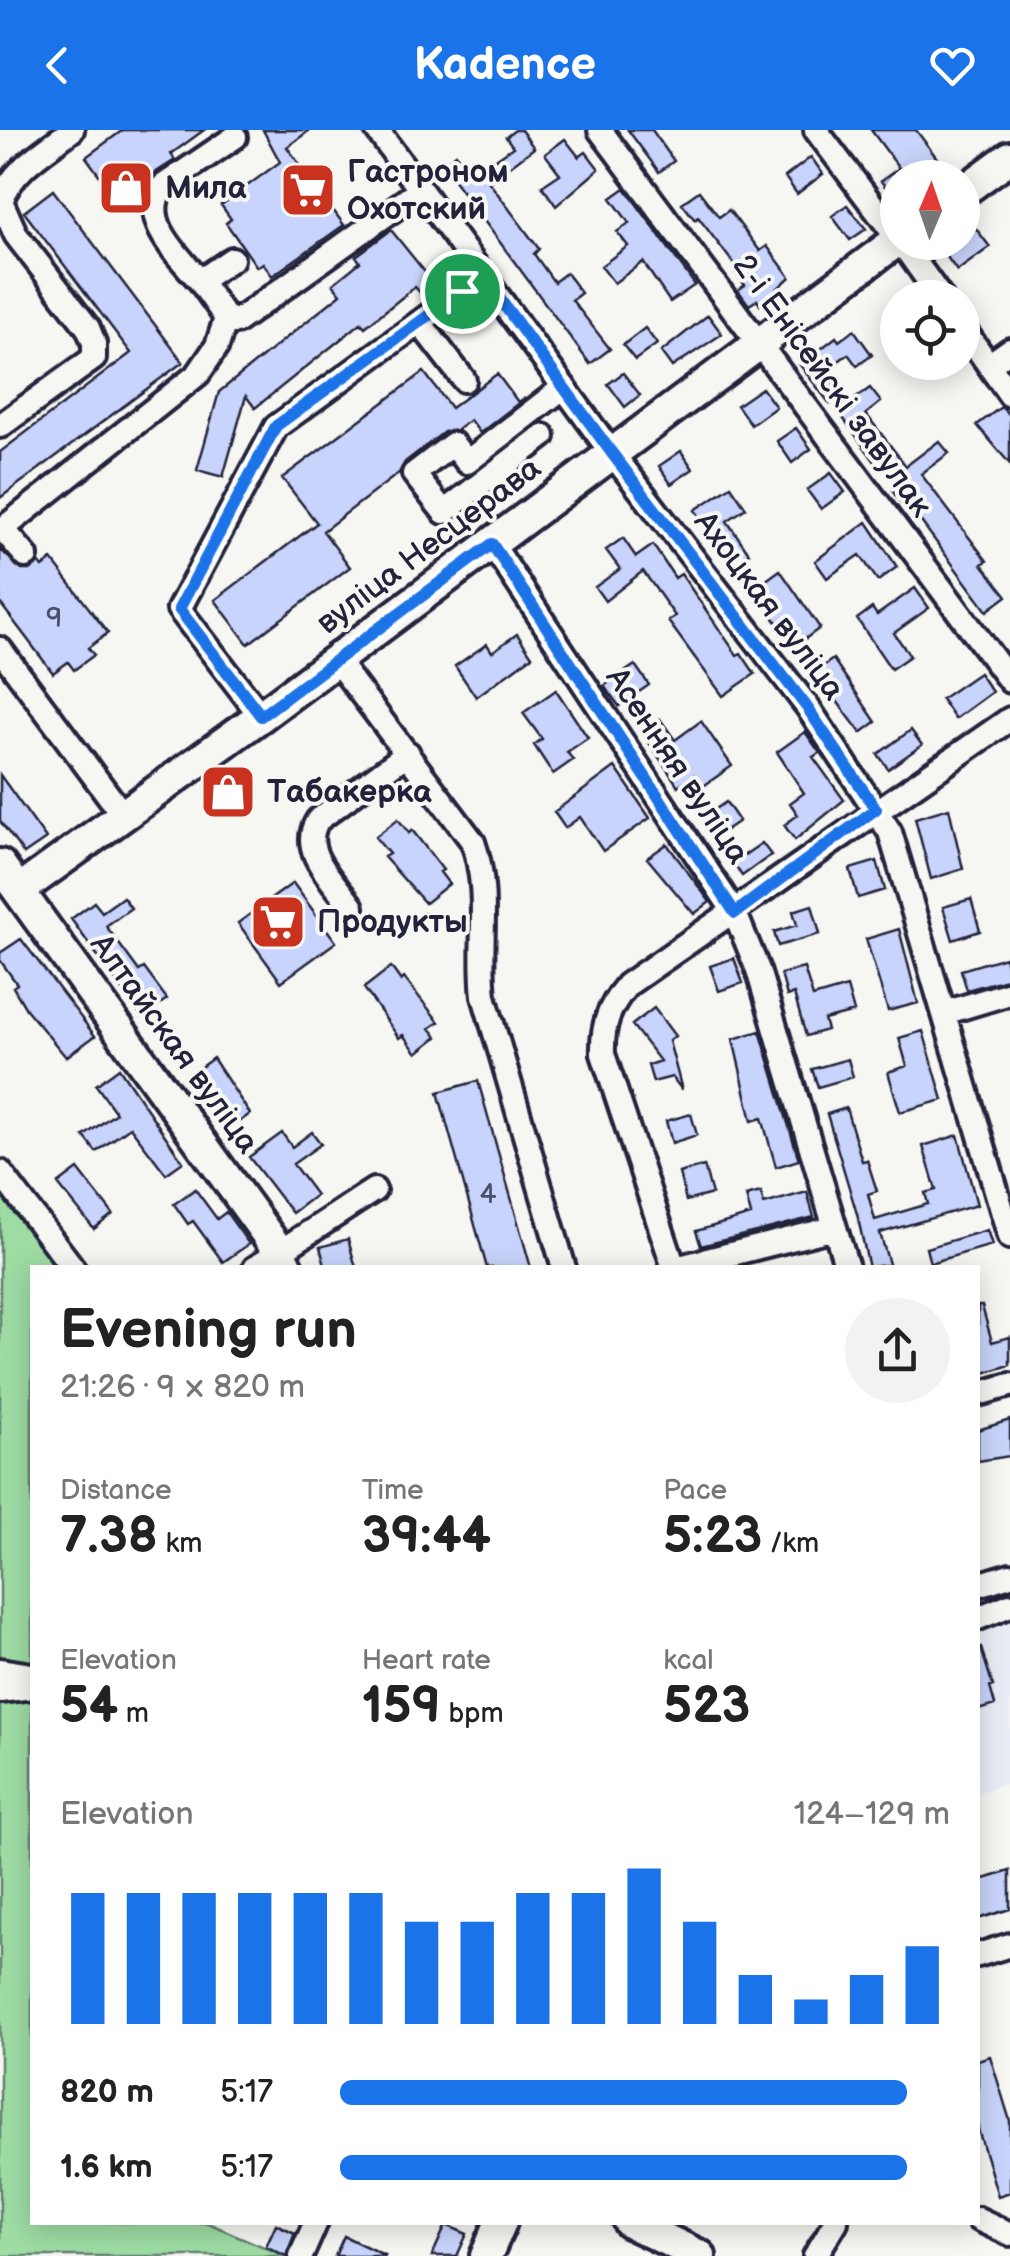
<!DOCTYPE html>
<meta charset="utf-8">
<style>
body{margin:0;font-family:"Balsamiq Sans",sans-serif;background:#f2f2f2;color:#222;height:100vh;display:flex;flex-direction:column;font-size:38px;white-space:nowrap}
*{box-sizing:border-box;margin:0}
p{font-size:32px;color:#767676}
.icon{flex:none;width:55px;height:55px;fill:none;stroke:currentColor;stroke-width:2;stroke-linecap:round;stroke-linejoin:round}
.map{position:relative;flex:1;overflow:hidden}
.panel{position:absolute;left:30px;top:1135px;width:950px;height:960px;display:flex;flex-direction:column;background:#fff;border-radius:0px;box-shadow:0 5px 25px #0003}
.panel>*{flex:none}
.needle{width:65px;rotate:2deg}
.buttons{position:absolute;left:880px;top:30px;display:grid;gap:20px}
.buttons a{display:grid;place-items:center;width:100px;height:100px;border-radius:50%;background:#fff;box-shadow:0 5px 25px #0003;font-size:50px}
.pin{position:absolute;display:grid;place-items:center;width:85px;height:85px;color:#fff;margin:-42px;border:5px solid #fff;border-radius:50%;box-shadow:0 2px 10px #0007}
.round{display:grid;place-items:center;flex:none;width:105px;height:105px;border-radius:52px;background:#f2f2f2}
.summary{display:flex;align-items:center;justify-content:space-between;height:170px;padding:0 30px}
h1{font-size:55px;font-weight:700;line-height:75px}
.stats{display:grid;grid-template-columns:repeat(3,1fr);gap:15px;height:170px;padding:10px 30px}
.stats div{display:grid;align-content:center}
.stats b{font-size:50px;font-weight:700}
.stats small{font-size:28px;font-weight:400}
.stats p{font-size:28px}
.chart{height:280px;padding:20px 30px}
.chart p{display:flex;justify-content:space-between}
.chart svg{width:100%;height:180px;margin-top:10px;stroke:#1a73e8;stroke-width:6}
ul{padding:0 30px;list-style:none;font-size:32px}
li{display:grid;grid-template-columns:160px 120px 1fr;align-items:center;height:75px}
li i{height:25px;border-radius:12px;background:#1a73e8}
header{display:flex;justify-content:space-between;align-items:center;height:130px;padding:0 30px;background:#1a73e8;color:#fff;font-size:45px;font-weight:700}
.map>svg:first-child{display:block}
.built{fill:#e8ecf5}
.green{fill:#9edca4;stroke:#607f70;stroke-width:2.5}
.building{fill:#c8d4fb;stroke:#22223b;stroke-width:2.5}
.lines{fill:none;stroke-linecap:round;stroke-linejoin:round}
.minor-casing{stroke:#22223b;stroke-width:30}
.major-casing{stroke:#22223b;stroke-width:38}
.minor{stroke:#f6f6f2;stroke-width:22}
.major{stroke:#f6f6f2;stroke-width:30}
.route-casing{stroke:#fff;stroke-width:20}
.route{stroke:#1a73e8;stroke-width:12}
.labels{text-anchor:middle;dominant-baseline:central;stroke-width:8;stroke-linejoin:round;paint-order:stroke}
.number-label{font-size:28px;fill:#4c4e6b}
.poi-label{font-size:32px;font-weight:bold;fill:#22223b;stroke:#f6f6f2;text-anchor:start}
.street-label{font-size:32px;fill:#22223b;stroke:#f6f6f2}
</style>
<header><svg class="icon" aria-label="back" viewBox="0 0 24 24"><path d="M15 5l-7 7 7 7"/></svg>Kadence<svg class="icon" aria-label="heart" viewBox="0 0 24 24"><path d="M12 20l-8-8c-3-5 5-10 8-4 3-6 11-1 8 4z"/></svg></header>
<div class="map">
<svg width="1010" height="2126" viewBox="0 0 1010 2126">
<rect width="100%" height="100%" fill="#f6f6f2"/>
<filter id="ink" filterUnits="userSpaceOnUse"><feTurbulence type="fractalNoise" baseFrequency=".01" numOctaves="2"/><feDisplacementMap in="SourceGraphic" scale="20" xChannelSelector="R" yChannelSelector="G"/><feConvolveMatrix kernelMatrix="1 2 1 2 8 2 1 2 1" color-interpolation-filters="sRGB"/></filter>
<g filter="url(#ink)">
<!-- built -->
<path class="built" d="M 1010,1458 L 1010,1653 L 978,1662 L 978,1468 Z"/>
<!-- green -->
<path class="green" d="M 0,1040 L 73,1137 L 32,1138 L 32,2092 L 208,2093 L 285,2126 L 0,2126 Z"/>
<!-- building -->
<path class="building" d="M 123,0 L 204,0 L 171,24 L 175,30 L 116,68 L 86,27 Z
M 263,0 L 310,0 L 287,17 L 344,95 L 272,146 L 263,133 L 257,137 L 226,93 L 231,89 L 221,75 L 280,32 Z
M 515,0 L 521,0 L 534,18 L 489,52 L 539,119 L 534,124 L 554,152 L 566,143 L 581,163 L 572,170 L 610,219 L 590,234 L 442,34 L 456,24 L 467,38 L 477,30 L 483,38 L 513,17 L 506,7 Z
M 628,0 L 652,0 L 674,31 L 659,42 Z
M 871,0 L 916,0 L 942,35 L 925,48 L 898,48 L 898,74 L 881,51 L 899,38 Z
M 565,9 L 579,27 L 586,22 L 599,39 L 556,76 L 542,56 L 560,44 L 545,24 Z
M 811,27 L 823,44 L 797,64 L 785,47 Z
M 625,58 L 695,155 L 670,172 L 643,132 L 614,153 L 601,136 L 628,116 L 617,102 L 629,93 L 611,68 Z
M 53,60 L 183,232 L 0,368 L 0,322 L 131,223 L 24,82 Z
M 699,61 L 719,87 L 729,80 L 760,121 L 767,116 L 790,147 L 760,175 L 757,170 L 749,175 L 738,160 L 745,155 L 734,141 L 737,138 L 698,87 L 695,90 L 682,73 Z
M 847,75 L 866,99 L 850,110 L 832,86 Z
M 974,96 L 990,117 L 957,141 L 942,120 L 952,112 L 962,112 L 962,105 Z
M 391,100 L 437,157 L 424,167 L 415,157 L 365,197 L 361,193 L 255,278 L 246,266 L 223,347 L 197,340 L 219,262 L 341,164 L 333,154 L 360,132 L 356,126 Z
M 708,185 L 722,204 L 672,237 L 661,222 Z
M 645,198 L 657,214 L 635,230 L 623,215 Z
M 854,200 L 872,225 L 857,236 L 848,224 L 824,242 L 842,265 L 830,274 L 800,235 L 836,207 L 839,211 Z
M 424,242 L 451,278 L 497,244 L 518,272 L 525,268 L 480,303 L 470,290 L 457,300 L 444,302 L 405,332 L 399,343 L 323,401 L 350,437 L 248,514 L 215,470 L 317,393 L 282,348 Z
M 623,243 L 640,265 L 625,277 L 608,254 Z
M 762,258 L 776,277 L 751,295 L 737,275 Z
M 870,258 L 881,272 L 866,284 L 906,336 L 939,311 L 949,323 L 921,344 L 987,431 L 982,434 L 1007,466 L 987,481 L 911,378 L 907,381 L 893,362 L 901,356 L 883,332 L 878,336 L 838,281 Z
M 1001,277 L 1010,285 L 1010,334 L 977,295 Z
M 796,298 L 811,319 L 792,333 L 777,311 Z
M 681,321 L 693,339 L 671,354 L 659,336 Z
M 831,343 L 845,362 L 821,379 L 807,360 Z
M 731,356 L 746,378 L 727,391 L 749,423 L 734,433 L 695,380 Z
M 867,392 L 897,437 L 878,451 L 860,425 L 827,448 L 815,431 Z
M 623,408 L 636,427 L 653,415 L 675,448 L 681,444 L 737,525 L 741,523 L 755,544 L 723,566 L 668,491 L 675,486 L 643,441 L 605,471 L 595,457 L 620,439 L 606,420 Z
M 0,419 L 22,440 L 30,440 L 39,432 L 43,437 L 52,430 L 108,503 L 88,518 L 94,525 L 74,540 L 68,532 L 53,543 L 0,473 Z
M 780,440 L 820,498 L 794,517 L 754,459 Z
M 915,458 L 929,478 L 894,503 L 910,526 L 891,539 L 857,489 L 872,478 L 877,485 Z
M 517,504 L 532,526 L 476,567 L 455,536 L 487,514 L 492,522 Z
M 833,529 L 876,592 L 861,603 L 815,542 Z
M 635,535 L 649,555 L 619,576 L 604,556 Z
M 979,543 L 992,562 L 955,589 L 941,569 Z
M 556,560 L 588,608 L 567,622 L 573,630 L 553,644 L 534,615 L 542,609 L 523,583 Z
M 660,589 L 675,610 L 701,591 L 732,636 L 702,657 L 694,645 L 678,656 L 642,602 Z
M 911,600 L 922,615 L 888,639 L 878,624 Z
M 805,602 L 820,623 L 813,627 L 844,670 L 795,710 L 784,695 L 798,685 L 790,673 L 804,663 L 777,622 Z
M 615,637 L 650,688 L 603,721 L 580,687 L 565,698 L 554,682 Z
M 0,645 L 46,709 L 24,724 L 0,691 Z
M 726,672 L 739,691 L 717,706 L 704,687 Z
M 949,678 L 963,739 L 931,749 L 915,688 Z
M 398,689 L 409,703 L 412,700 L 443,740 L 440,742 L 449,754 L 425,773 L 384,727 L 389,724 L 375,707 Z
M 762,713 L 771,725 L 742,746 L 733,733 Z
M 667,714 L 710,772 L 694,784 L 647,728 Z
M 877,731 L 885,760 L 858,768 L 850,739 Z
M 293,753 L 336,812 L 281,852 L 238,793 Z
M 123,767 L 131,778 L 106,796 L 139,841 L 144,838 L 167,869 L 142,887 L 71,789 L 94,772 L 102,782 Z
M 971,769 L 980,801 L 953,810 L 943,777 Z
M 812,775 L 820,804 L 778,816 L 774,802 L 797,795 L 793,781 Z
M 899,799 L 918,873 L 888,881 L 866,809 Z
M 21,809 L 95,906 L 66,927 L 26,879 L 13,857 L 17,854 L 0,830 L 0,823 Z
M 1005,827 L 1010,848 L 967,860 L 961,840 Z
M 734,828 L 743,853 L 719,861 L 710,836 Z
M 391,837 L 401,851 L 404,848 L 439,892 L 430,898 L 437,907 L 417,923 L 403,905 L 399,908 L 364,858 Z
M 804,838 L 813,867 L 847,857 L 854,882 L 824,890 L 827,900 L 806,906 L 794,864 L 787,866 L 781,844 Z
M 654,878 L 675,906 L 669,911 L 682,960 L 672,947 L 653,952 L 648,935 L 660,931 L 632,895 Z
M 760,901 L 799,1030 L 776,1037 L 762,988 L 752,991 L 733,909 Z
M 923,901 L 943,970 L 900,982 L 888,942 L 907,936 L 899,908 Z
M 213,928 L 250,984 L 231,998 L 190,945 Z
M 848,929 L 853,947 L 818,957 L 812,939 Z
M 119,938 L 183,1032 L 166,1044 L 130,997 L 96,1022 L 84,1006 L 116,983 L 96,955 Z
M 478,951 L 502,1036 L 531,1138 L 487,1138 L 438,962 Z
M 846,978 L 862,1031 L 867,1030 L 877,1061 L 868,1064 L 875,1090 L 928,1074 L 925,1063 L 936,1060 L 923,1016 L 958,1005 L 977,1075 L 880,1103 L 889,1134 L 869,1138 L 857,1084 L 827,984 Z
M 691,984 L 697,1005 L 672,1013 L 666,991 Z
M 312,1002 L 321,1014 L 293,1034 L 316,1065 L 292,1083 L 249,1027 L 282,1003 L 292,1017 Z
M 704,1036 L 712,1064 L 686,1071 L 679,1043 Z
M 78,1039 L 113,1084 L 94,1099 L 58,1054 Z
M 195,1059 L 217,1089 L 226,1082 L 249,1114 L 223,1132 L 193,1091 L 188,1094 L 174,1074 Z
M 761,1062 L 764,1074 L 807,1062 L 814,1087 L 701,1116 L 696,1101 L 751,1085 L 746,1066 Z
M 987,1100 L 992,1115 L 930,1133 L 926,1118 Z
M 348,1109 L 356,1138 L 326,1138 L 320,1117 Z
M 978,1176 L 982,1176 L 992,1212 L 1010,1207 L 1010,1235 L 984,1243 L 978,1221 Z
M 1010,1290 L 1010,1326 L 978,1331 L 978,1300 Z
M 978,1518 L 981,1518 L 993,1556 L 990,1557 L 995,1575 L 978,1580 Z
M 1010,1741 L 1010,1779 L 978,1789 L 978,1751 Z
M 990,1926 L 1010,1991 L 1010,2062 L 998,2066 L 978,1999 L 978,1930 Z
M 276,2094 L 295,2103 L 286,2126 L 266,2116 Z
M 446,2095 L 467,2104 L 457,2126 L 432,2126 Z
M 344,2106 L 386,2126 L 335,2126 Z"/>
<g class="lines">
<!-- minor casing -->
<g class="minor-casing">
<path id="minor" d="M 377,0 L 611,322 L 807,576 L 890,702 L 1010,1107
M 600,0 L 1010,551
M 816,0 L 898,109
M 901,112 L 941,168
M 232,129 L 200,151 L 226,188 L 236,192 L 419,61
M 200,151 C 179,126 138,90 163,56 L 235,7
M 420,193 L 464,250
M 962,197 L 1010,265
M 989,235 L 1010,220
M 0,296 L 94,228 L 94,213 L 88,198 L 16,105 L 1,71 C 13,38 45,21 72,0
M 543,306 L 444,382 L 414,344 L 453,314 L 467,332 L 564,257
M 3,399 L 26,426
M 0,401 L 198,244 L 217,216 L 226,188
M 492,414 L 735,783 L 758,840 L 847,1138
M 0,519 L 123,685
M 336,530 L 473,712 C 491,763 478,813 484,866 L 564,1138
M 261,586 L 179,479 L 276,297 L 483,146
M 352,777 C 333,750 298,720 318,690 L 408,623
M 944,883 L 1010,863
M 0,1042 L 73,1138
M 255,1138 L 374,1060
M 674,1138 L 603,924 C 602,895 609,877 627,855 L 1010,589
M 676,1138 L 834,1098
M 978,1264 L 1010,1255
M 978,1455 L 1010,1445
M 978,1488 L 1010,1475
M 0,1540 L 32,1545
M 0,1561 L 32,1557
M 978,1825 L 1010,1815
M 978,2089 L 1010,2104
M 301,2126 L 316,2092
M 815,2126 L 836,2092"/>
</g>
<!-- major casing -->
<g class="major-casing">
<path id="major" d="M 962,62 L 1010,27
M 0,735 L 279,1121 L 287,1138
M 21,759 L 261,586 L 898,110
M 629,2092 L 700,2126
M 486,2126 L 501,2092"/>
</g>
<!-- minor -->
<use href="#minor" class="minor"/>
<!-- major -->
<use href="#major" class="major"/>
</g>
</g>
<g class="lines" filter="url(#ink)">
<!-- route casing -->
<g class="route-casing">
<path id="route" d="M 483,146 L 611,322 L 806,576 L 876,679 L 735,783 L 492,414 L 261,586 L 179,479 L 276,296 Z"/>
</g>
<!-- route -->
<use href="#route" class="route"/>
</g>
<!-- icons -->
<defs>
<g id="shop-square" transform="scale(2.875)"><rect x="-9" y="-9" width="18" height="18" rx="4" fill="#c8321e" stroke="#f6f6f2"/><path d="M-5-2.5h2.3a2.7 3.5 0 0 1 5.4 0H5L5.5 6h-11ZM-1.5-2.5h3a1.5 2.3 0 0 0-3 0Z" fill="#fff"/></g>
<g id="supermarket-square" transform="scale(2.875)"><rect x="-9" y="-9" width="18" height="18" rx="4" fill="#c8321e" stroke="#f6f6f2"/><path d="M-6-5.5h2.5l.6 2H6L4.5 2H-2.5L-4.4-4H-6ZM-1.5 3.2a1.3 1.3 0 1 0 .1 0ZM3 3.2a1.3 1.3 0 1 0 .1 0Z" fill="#fff"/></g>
</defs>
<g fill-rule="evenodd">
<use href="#shop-square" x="126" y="58"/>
<use href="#supermarket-square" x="308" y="60"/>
<use href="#shop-square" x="228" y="662"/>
<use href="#supermarket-square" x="278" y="792"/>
</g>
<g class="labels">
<!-- number labels -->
<g class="number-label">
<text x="54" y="488">9</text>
<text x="488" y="1064">4</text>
</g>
<!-- poi labels -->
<g class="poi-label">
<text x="347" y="42">Гастроном<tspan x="347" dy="37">Охотский</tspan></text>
<text x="165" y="58">Мила</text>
<text x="267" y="662">Табакерка</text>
<text x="317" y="792">Продукты</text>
</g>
<!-- street labels -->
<g class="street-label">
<text transform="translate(832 256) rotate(54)">2-і Енісейскі завулак</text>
<text transform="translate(429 416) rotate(-37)">вуліца Несцерава</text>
<text transform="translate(769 476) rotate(53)">Ахоцкая вуліца</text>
<text transform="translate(677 636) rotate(56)">Асенняя вуліца</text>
<text transform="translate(174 914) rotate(54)">Алтайская вуліца</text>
</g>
</g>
</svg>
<div class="buttons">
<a><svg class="needle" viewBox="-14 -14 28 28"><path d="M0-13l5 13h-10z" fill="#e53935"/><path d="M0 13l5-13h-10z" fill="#767676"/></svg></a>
<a><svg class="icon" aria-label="locate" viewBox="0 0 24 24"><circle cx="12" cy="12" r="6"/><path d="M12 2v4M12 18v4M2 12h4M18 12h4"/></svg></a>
</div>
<div class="pin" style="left:462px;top:161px;background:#1e9e55"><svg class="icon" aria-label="arrive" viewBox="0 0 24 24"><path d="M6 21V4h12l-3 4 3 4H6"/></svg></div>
<section class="panel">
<div class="summary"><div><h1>Evening run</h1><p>21:26 · 9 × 820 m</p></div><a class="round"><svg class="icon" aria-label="share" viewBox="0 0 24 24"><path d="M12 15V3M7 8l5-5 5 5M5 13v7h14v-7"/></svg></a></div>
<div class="stats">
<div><p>Distance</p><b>7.38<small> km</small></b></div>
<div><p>Time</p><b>39:44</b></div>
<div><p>Pace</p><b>5:23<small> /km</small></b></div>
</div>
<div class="stats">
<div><p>Elevation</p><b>54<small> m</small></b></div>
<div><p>Heart rate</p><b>159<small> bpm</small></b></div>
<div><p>kcal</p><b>523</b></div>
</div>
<div class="chart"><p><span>Elevation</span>124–129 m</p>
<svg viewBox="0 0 160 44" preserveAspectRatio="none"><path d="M5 44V12M15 44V12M25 44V12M35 44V12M45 44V12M55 44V12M65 44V19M75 44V19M85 44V12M95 44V12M105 44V6M115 44V19M125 44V32M135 44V38M145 44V32M155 44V25"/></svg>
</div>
<ul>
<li><b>820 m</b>5:17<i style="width:93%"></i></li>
<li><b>1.6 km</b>5:17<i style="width:93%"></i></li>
</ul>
</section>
</div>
